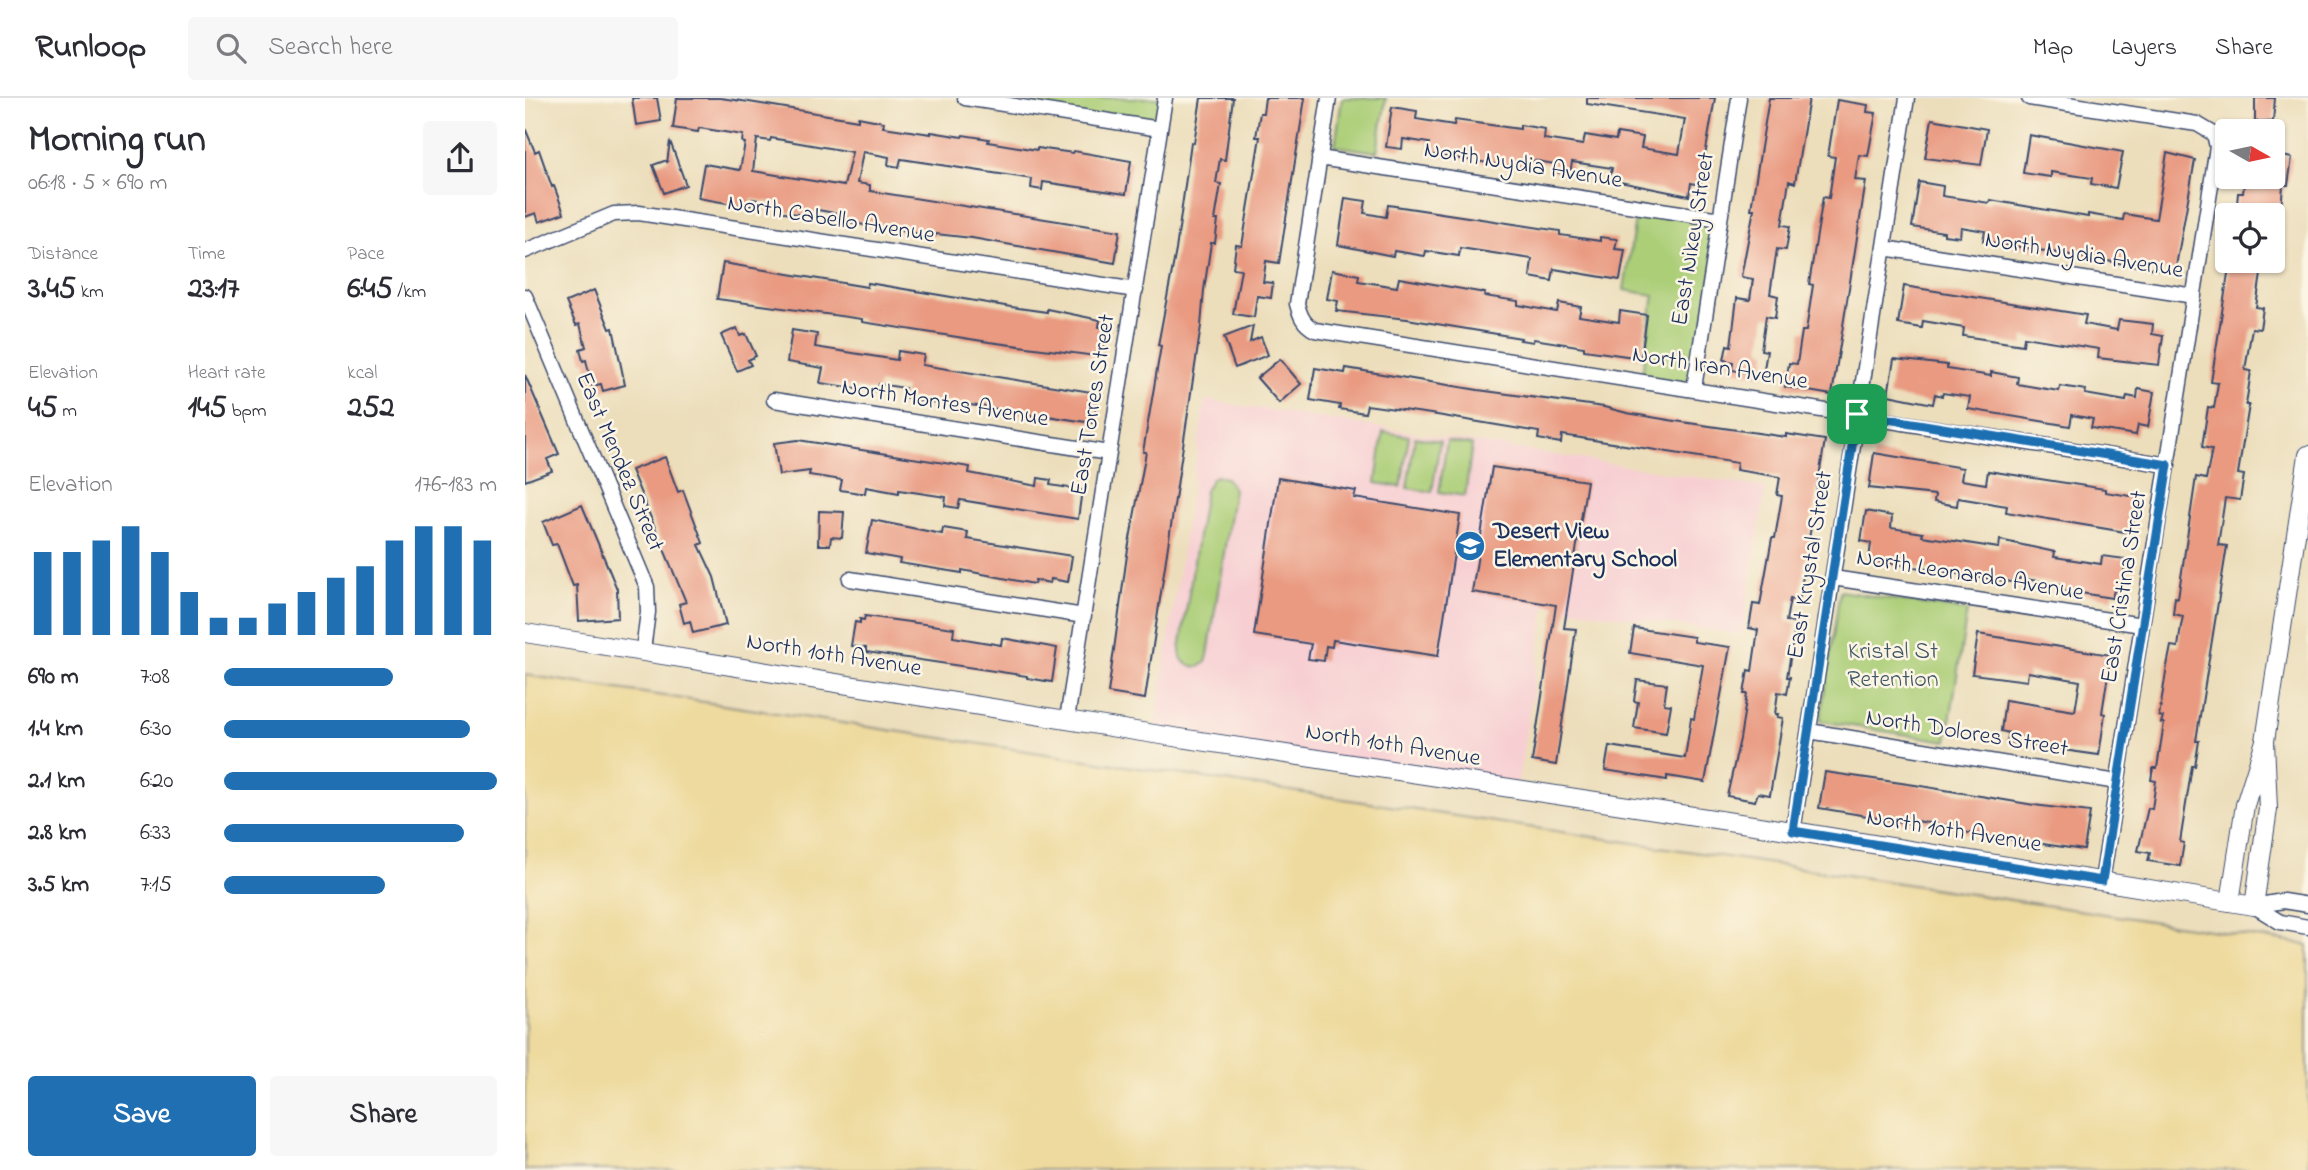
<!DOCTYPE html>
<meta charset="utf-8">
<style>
body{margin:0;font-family:"Indie Flower",sans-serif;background:#f7f7f7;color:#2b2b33;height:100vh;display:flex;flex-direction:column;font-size:26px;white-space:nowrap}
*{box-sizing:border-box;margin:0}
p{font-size:23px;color:#7c7c81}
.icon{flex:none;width:38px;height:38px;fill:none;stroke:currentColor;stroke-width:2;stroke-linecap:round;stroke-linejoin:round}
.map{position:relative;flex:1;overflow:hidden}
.panel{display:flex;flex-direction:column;background:#fff;width:525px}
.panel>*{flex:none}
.needle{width:46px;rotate:99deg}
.buttons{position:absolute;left:1690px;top:21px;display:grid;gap:14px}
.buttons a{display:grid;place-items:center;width:70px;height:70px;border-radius:7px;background:#fff;box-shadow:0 2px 5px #0004;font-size:35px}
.pin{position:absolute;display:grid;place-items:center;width:60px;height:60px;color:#fff;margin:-30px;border-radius:14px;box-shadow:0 4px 10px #0006}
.round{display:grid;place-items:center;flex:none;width:74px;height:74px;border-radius:7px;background:#f7f7f7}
.head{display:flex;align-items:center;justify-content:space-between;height:119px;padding:0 28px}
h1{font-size:38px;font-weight:800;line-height:52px}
.metrics{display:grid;grid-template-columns:repeat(3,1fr);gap:10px;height:119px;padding:7px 28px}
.metrics div{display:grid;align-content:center}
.metrics b{font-size:30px;font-weight:800}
.metrics small{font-size:19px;font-weight:400}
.metrics p{font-size:19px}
.chart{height:196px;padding:14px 28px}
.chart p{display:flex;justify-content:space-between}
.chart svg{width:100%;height:126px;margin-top:7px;stroke:#1f6fb2;stroke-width:6}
.button{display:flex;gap:14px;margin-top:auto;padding:14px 28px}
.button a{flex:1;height:80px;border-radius:7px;background:#1f6fb2;color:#fff;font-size:28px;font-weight:800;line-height:80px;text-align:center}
.button a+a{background:#f7f7f7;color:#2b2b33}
ul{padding:0 28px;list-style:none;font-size:23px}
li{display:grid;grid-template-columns:112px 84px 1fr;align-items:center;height:52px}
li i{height:18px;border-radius:9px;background:#1f6fb2}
header{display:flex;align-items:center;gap:42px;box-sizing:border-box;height:98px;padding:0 35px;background:#fff;border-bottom:2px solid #e1e1e2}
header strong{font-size:33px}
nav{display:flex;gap:38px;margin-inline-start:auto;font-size:24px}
.search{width:490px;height:63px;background:#f7f7f7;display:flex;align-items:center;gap:18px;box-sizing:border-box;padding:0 24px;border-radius:7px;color:#7c7c81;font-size:26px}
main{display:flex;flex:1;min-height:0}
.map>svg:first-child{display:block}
.built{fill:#f7cfd3}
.green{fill:#abce77;stroke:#637e6a;stroke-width:2}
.sand{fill:#eeda9e;stroke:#84847e;stroke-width:2}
.building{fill:#e99a81;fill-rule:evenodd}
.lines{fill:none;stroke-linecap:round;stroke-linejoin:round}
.minor-casing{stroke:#3a496c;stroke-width:17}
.major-casing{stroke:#3a496c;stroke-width:20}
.minor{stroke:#fff;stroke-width:14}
.major{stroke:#fff;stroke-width:18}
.route-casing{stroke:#fff;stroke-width:14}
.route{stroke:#1f6fb2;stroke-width:9}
.labels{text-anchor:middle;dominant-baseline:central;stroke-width:5;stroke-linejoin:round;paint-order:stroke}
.street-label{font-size:24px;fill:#1b2f5e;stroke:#fcf5e5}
.poi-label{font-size:24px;font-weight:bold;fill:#1b2f5e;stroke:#fcf5e5;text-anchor:start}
.park-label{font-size:24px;fill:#3f5764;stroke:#fcf5e5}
</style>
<header>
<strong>Runloop</strong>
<div class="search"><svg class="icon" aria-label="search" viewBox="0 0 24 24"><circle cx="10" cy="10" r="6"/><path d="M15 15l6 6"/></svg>Search here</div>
<nav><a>Map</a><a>Layers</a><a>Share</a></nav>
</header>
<main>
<section class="panel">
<div class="head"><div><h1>Morning run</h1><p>06:18 · 5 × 690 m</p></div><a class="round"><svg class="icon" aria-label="share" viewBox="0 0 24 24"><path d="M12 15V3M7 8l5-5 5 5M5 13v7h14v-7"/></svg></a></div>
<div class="metrics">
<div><p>Distance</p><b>3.45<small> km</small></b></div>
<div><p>Time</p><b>23:17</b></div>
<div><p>Pace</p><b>6:45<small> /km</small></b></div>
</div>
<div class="metrics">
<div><p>Elevation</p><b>45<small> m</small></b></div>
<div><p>Heart rate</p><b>145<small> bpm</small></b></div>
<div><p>kcal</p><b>252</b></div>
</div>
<div class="chart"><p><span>Elevation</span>176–183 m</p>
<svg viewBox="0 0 160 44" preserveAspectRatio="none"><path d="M5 44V15M15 44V15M25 44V11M35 44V6M45 44V15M55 44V29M65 44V38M75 44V38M85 44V33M95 44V29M105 44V24M115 44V20M125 44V11M135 44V6M145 44V6M155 44V11"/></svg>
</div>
<ul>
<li><b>690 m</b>7:08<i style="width:62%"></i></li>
<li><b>1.4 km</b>6:30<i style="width:90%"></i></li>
<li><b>2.1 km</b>6:20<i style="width:100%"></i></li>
<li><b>2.8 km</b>6:33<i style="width:88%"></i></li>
<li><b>3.5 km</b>7:15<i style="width:59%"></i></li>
</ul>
<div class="button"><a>Save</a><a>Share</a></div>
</section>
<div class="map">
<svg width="1783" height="1072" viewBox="0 0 1783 1072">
<rect width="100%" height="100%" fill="#fcf5e5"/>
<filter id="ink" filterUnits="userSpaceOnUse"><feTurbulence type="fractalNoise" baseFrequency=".0143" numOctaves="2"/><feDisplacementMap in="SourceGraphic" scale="14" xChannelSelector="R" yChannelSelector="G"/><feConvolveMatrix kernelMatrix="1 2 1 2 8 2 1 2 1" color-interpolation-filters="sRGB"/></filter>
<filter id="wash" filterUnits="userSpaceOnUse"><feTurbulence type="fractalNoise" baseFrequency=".00686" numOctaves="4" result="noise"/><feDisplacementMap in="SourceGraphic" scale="28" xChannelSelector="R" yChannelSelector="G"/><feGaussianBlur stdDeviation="1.57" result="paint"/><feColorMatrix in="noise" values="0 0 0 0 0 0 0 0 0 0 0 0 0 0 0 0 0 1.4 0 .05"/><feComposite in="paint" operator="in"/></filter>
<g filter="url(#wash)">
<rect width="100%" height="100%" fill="#ecdebb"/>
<!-- built -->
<path class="built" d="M 680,302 L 1241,390 L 1217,537 L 1021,507 L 992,691 L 629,636 Z"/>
<!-- green -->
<path class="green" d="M 509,0 L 640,0 L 635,31 L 508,10 Z
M 817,0 L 861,0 L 852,54 L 810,48 Z
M 1112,109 L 1195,121 L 1169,290 L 1116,282 L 1129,197 L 1099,192 Z
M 858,334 L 884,338 L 876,389 L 851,385 Z
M 890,339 L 915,343 L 907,394 L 882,390 Z
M 922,343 L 947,347 L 940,398 L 914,394 Z
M 691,378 L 701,380 L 709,391 L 683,557 L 681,564 L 674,569 C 662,568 655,564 655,552 L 680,393 L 687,380 Z
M 1315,493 L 1442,513 L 1422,643 L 1295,623 Z"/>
<!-- sand -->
<path class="sand" d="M 0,577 L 1783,847 L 1783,1072 L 0,1072 Z"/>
<g id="blocks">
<!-- building -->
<path class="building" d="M 107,0 L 132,0 L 136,23 L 111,27 Z
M 152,0 L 195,0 L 224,4 L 333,22 L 333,19 L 359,24 L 358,29 L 406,36 L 406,34 L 437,39 L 438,37 L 464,41 L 463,44 L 512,52 L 512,50 L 548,55 L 549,53 L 606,63 L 601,96 L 518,84 L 517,92 L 506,90 L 507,81 L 376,61 L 374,69 L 363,67 L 364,59 L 338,54 L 332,85 L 345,87 L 345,93 L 595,133 L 590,165 L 447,140 L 411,136 L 410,138 L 349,129 L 314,122 L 315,116 L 293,112 L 292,119 L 253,113 L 255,106 L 227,101 L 225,109 L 173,100 L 179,66 L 215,72 L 220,45 L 217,44 L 218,37 L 174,30 L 173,34 L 148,30 ZM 246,40 L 327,54 L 319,88 L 228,73 L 232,41 L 245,43 Z
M 676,0 L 708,0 L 700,62 L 695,61 L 691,85 L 696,86 L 690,122 L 693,122 L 690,145 L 686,145 L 679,192 L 676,228 L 620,601 L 583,595 L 602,457 L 621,354 L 618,354 L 636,248 L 633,247 L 651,152 L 666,44 L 669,45 Z
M 740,0 L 780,0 L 754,165 L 741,163 L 738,184 L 748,185 L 746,200 L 732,198 L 729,219 L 708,216 L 716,171 L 708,170 L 711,147 L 717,148 L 735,39 L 731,39 L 735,15 L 738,15 Z
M 1062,0 L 1190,0 L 1175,87 L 1166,85 L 1164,98 L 1085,82 L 1087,70 L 1047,64 L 1045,76 L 1029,74 L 1030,66 L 1006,62 L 1004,71 L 902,56 L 904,45 L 878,41 L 877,51 L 861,49 L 867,9 L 892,13 L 891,21 L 929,27 L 930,22 L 995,31 L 995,27 L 1020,31 L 1019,41 L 1058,47 L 1060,37 L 1091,42 L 1092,35 L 1118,39 L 1116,50 L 1154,56 L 1160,21 L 1062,6 Z
M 1244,0 L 1284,0 L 1270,85 L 1264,83 L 1257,127 L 1265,128 L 1261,152 L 1252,151 L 1245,196 L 1253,198 L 1250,220 L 1241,218 L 1236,252 L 1242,253 L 1238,277 L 1207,272 L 1208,264 L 1199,262 L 1202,247 L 1206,248 L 1212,200 L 1225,202 L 1228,181 L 1216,179 L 1229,111 L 1226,111 Z
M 1730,0 L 1750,0 L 1748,24 L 1730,23 Z
M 1312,2 L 1343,7 L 1342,14 L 1351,15 L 1343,58 L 1334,57 L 1330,82 L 1341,83 L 1307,297 L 1260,289 L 1264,265 L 1272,266 L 1277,233 L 1281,233 L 1288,187 L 1284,186 L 1298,99 L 1304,100 L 1310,59 L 1303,58 Z
M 1407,21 L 1462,31 L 1456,67 L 1400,60 Z
M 0,30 L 10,54 L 14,52 L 27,89 L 29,88 L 39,115 L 14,124 L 11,115 L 0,119 Z
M 1504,37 L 1598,54 L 1591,90 L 1566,86 L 1567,80 L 1526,74 L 1526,79 L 1498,75 Z
M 145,43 L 161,87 L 139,95 L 128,67 L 142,62 L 142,65 Z
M 1642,55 L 1670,62 L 1650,174 L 1458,143 L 1460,133 L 1436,129 L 1435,139 L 1419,137 L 1419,134 L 1387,129 L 1394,84 L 1418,88 L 1417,98 L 1464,105 L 1465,102 L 1563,119 L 1563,116 L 1598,122 L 1599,116 L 1631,121 Z
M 1748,56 L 1767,60 L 1763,87 L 1758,87 L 1756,112 L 1743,111 L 1743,117 L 1711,117 L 1713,95 L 1718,95 L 1720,79 L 1748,79 Z
M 820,100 L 841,103 L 839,115 L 861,119 L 863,107 L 1035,133 L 1035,137 L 1075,143 L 1075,139 L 1092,141 L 1090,151 L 1100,152 L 1095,182 L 1029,171 L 1027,183 L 1005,179 L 1007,161 L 935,150 L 934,158 L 901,153 L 900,158 L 869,153 L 868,158 L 813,147 Z
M 1705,163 L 1738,163 L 1731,209 L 1738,210 L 1735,231 L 1727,230 L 1720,272 L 1726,273 L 1721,307 L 1724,307 L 1713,376 L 1719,377 L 1715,402 L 1700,400 L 1693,447 L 1702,448 L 1671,643 L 1674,643 L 1670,668 L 1667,668 L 1655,744 L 1659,745 L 1655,768 L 1623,763 L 1625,755 L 1613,753 L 1623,710 L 1627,711 L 1631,683 L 1626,682 L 1628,670 L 1632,670 L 1639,625 L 1636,625 L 1638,619 L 1634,618 L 1642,568 L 1646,548 L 1653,549 L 1656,528 L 1658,518 L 1648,516 L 1650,499 L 1653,500 L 1671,379 L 1681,381 L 1687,351 L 1677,349 L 1683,309 L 1689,310 L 1693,285 L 1686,284 Z
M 198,165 L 342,189 L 343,185 L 486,209 L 522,214 L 522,211 L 575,222 L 574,229 L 582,230 L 578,259 L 464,244 L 337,224 L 337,221 L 192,201 Z
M 807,172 L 834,177 L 833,183 L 872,189 L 874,180 L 960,195 L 959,198 L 993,203 L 993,207 L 1032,214 L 1034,205 L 1056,209 L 1054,218 L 1094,224 L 1095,213 L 1122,217 L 1116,260 L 1059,252 L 1059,249 L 1009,241 L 1008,244 L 995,242 L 996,240 L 882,221 L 811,213 L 813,203 L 802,201 Z
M 1379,188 L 1561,217 L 1559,226 L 1592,232 L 1594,222 L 1628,226 L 1627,236 L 1638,238 L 1634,267 L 1573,260 L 1574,251 L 1499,239 L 1498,247 L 1438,238 L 1439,230 L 1398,223 L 1397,230 L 1373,226 Z
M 69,192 L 85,231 L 88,230 L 100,287 L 78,293 L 76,286 L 67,288 L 61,262 L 58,263 L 55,251 L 61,249 L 55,226 L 51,227 L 41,204 Z
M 728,228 L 725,244 L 736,239 L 743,257 L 710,270 L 699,239 Z
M 212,230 L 215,238 L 221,236 L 231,258 L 223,262 L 226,267 L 212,273 L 196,237 Z
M 267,232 L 292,236 L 290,249 L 372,262 L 373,253 L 399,257 L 397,267 L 573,295 L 568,325 L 522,318 L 521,322 L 507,319 L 507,317 L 460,309 L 414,303 L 414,306 L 398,303 L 379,299 L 380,290 L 354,286 L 352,293 L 295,285 L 298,270 L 262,264 Z
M 755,261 L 776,286 L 754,305 L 732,280 Z
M 1369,261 L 1422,267 L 1422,271 L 1466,278 L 1466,274 L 1493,279 L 1492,286 L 1534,293 L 1535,288 L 1561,292 L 1560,296 L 1601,303 L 1602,298 L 1612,300 L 1613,291 L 1629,294 L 1623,329 L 1613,327 L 1611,337 L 1566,330 L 1568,321 L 1547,317 L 1545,328 L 1443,311 L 1445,299 L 1418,295 L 1417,298 L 1410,296 L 1408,306 L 1363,297 Z
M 790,270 L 820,275 L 821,270 L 953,292 L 1079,309 L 1102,315 L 1150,323 L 1261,339 L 1261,336 L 1300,342 L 1274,503 L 1265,501 L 1261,523 L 1271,525 L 1262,579 L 1265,579 L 1262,596 L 1253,594 L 1250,616 L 1253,616 L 1252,619 L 1258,620 L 1245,697 L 1233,695 L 1230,703 L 1202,698 L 1215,641 L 1222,596 L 1219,596 L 1223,572 L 1227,573 L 1233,532 L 1224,530 L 1228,506 L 1235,507 L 1247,440 L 1250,440 L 1257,398 L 1252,397 L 1255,379 L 1211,372 L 1212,365 L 1037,337 L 1036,345 L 1013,341 L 1014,334 L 906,316 L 842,307 L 840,315 L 814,311 L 815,307 L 785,302 Z
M 0,277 L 34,356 L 22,361 L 27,373 L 0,383 Z
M 273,342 L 445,369 L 444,375 L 512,388 L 513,380 L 526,382 L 525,387 L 557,392 L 553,421 L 435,402 L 433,410 L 420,408 L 421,399 L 374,392 L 374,395 L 341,389 L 340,395 L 335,395 L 315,392 L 317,382 L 284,377 L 285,373 L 254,377 L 249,345 Z
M 1349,355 L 1438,370 L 1436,382 L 1461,386 L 1463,373 L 1580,391 L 1580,394 L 1612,399 L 1606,435 L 1481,414 L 1482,408 L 1433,400 L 1432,408 L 1409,404 L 1410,397 L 1344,390 Z
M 140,359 L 153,394 L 158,392 L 178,445 L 174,447 L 189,479 L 201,527 L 168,535 L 165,523 L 159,525 L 154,506 L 161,504 L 106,372 Z
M 967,369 L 1062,383 L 1039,530 L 1051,531 L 1031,667 L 1007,663 L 1031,507 L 947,494 Z
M 753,380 L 831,393 L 829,400 L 935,417 L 913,558 L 808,542 L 807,549 L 801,548 L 799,563 L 783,561 L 786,546 L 729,537 Z
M 57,407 L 92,491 L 93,520 L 54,523 L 52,487 L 48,488 L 32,446 L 27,447 L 18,424 Z
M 294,413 L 319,414 L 317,440 L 306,439 L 305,447 L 293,447 Z
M 1341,413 L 1367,418 L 1366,430 L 1398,435 L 1397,438 L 1474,450 L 1475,442 L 1530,454 L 1529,459 L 1576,466 L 1577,458 L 1601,461 L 1596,493 L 1589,492 L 1587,500 L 1537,492 L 1538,487 L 1494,480 L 1493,485 L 1344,462 L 1346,445 L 1336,443 Z
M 347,422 L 417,436 L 418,430 L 443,434 L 442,441 L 547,458 L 543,484 L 526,481 L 525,485 L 510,482 L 509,486 L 437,472 L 437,475 L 374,465 L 375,461 L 341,455 Z
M 340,518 L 429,530 L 428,539 L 476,547 L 477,540 L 532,550 L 527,584 L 502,580 L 502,578 L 341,554 L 341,550 L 326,548 L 330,524 L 335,525 L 335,521 L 339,522 Z
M 1109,530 L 1169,539 L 1169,544 L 1205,549 L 1180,684 L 1142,678 L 1142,682 L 1080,672 L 1084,648 L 1160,660 L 1166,620 L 1169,621 L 1178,567 L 1105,555 Z
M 1453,536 L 1586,557 L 1577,615 L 1580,616 L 1574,657 L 1482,644 L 1484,635 L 1476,633 L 1480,602 L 1550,613 L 1555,583 L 1503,574 L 1502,583 L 1447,576 Z
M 1112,582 L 1142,586 L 1139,606 L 1146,607 L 1141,635 L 1109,630 L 1113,604 L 1109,603 Z
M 1300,674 L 1390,687 L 1509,707 L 1565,714 L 1559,752 L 1464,738 L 1431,733 L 1431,729 L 1384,722 L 1384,725 L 1294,710 Z"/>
</g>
</g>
<g filter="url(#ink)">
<use href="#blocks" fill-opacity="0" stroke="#3a496c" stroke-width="2"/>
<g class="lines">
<!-- minor casing -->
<g class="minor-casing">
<path id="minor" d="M 440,0 L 635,31
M 804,0 L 772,206 C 775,217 778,226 790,232 L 1643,367
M 1504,0 L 1672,26 L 1689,36 L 1692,49 L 1577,783
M 794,60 L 1195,121
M 1359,150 L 1669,198
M 0,153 L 89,116 L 114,115 L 611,192
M 0,198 L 122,489 L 123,514 L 118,552
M 1169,290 L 1214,0
M 249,302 L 584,355
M 1308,480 L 1617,527
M 325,481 L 559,518
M 542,621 L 640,0
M 1284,633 L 1592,684
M 1268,733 L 1382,0
M 1729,808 L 1755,824 L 1783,829
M 1729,808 L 1758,803 L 1783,807"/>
</g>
<!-- major casing -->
<g class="major-casing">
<path id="major" d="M 0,535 L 629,636 L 1268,733 L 1729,808 L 1743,711 L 1740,643
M 1705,804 L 1720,707 L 1740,643 L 1783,357"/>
</g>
<!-- minor -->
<use href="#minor" class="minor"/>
<!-- major -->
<use href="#major" class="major"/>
</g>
</g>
<g class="lines" filter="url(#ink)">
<!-- route casing -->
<g class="route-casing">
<path id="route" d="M 1332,316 L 1643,367 L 1577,783 L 1268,733 Z"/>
</g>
<!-- route -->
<use href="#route" class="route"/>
</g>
<!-- icons -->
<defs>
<g id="school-disc" transform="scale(1.575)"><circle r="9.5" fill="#1f6fb2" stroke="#fcf5e5"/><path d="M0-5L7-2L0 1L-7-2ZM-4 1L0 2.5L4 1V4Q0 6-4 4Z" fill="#fff"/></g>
</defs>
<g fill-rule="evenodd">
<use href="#school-disc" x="945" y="448"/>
</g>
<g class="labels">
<!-- street labels -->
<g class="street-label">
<text transform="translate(998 68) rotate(9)">North Nydia Avenue</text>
<text transform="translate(306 122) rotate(9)">North Cabello Avenue</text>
<text transform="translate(1169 141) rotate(-81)">East Nikey Street</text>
<text transform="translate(1559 158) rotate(9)">North Nydia Avenue</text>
<text transform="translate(1195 271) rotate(9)">North Iran Avenue</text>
<text transform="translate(420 306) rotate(9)">North Montes Avenue</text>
<text transform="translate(569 307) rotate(-81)">East Torres Street</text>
<text transform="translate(94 364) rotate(67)">East Mendez Street</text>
<text transform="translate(1286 467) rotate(-81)">East Krystal Street</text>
<text transform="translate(1445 478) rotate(9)">North Leonardo Avenue</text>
<text transform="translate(1600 489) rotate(-81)">East Cristina Street</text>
<text transform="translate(309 558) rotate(9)">North 10th Avenue</text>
<text transform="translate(1442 636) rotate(9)">North Dolores Street</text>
<text transform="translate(868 648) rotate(9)">North 10th Avenue</text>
<text transform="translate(1429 734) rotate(9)">North 10th Avenue</text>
</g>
<!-- poi labels -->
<g class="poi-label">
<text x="968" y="434">Desert View<tspan x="968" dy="28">Elementary School</tspan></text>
</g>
<!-- park labels -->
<g class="park-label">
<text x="1368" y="554">Kristal St<tspan x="1368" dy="28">Retention</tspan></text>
</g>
</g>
</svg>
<div class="buttons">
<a><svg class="needle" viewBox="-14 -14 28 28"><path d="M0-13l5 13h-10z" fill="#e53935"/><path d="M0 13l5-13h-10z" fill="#7c7c81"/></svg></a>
<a><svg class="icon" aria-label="locate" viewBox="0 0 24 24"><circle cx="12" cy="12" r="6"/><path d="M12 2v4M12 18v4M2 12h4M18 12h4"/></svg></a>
</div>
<div class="pin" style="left:1332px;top:316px;background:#1e9e55"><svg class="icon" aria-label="arrive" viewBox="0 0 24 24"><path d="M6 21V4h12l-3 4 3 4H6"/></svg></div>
</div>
</main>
